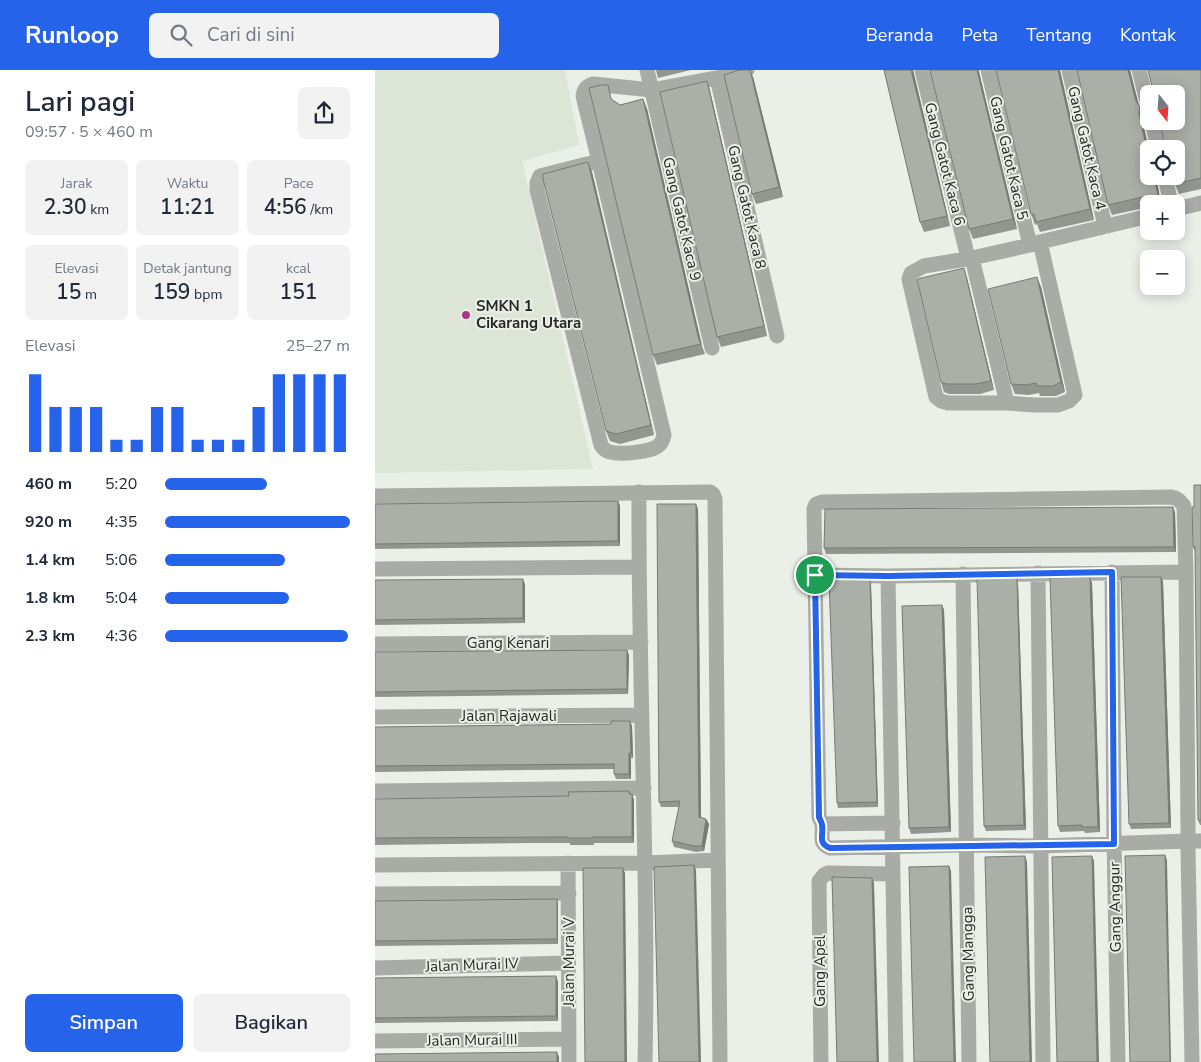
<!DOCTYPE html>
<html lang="id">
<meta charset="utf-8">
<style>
body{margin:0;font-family:"Nunito Sans",sans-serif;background:#f2f2f3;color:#1f2937;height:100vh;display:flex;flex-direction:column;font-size:19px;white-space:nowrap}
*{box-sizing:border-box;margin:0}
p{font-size:16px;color:#747a83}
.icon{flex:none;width:28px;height:28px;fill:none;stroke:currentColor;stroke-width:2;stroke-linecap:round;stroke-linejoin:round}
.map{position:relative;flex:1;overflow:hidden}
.drawer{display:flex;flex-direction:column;background:#fff;width:375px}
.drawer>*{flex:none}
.needle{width:32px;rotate:163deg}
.fabs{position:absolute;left:765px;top:15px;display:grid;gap:10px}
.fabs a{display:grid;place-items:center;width:45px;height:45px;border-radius:8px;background:#fff;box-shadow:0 2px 12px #0003;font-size:25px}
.pin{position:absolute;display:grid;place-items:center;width:42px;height:42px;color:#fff;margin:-21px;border:2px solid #fff;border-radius:50%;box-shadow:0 1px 5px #0007}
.round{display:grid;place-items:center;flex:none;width:52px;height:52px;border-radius:8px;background:#f2f2f3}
.head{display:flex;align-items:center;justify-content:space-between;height:85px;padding:0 25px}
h1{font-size:28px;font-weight:600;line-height:38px}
.metrics{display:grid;grid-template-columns:repeat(3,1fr);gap:8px;height:85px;padding:5px 25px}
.metrics div{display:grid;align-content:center;border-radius:8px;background:#f2f2f3;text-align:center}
.metrics b{font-size:21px;font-weight:600}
.metrics small{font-size:14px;font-weight:400}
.metrics p{font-size:14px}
.chart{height:140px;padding:10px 25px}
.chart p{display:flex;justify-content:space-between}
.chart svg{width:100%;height:90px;margin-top:5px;stroke:#2563eb;stroke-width:6}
.primary-button{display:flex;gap:10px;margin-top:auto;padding:10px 25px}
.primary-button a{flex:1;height:58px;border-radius:8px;background:#2563eb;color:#fff;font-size:20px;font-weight:600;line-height:58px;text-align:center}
.primary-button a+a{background:#f2f2f3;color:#1f2937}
ul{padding:0 25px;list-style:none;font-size:16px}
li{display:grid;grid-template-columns:80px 60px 1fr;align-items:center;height:38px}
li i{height:12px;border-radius:6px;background:#2563eb}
header{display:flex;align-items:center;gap:30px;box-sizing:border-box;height:70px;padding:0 25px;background:#2563eb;color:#fff}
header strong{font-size:24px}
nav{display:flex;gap:28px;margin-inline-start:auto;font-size:18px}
.search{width:350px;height:45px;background:#f2f2f3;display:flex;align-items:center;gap:12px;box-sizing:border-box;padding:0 18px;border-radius:8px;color:#747a83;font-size:19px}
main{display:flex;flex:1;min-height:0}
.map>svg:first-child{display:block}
.built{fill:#dce5d6}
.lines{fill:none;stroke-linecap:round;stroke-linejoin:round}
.street{stroke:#a9aba7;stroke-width:15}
.wall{fill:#929690}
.shaded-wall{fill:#777a75}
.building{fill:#aaafa7;stroke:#777a75}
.route-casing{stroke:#fff;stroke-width:10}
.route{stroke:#2563eb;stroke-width:6}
.poi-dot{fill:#ad3489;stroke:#eaefe7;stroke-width:2}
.labels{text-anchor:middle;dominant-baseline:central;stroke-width:4;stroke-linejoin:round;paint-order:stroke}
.street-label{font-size:15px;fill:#262825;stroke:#eaefe7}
.poi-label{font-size:15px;font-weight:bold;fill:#262825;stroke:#eaefe7;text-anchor:start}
</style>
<header>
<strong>Runloop</strong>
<div class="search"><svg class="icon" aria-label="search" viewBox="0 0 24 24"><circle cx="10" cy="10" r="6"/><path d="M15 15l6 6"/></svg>Cari di sini</div>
<nav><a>Beranda</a><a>Peta</a><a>Tentang</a><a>Kontak</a></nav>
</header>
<main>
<section class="drawer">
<div class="head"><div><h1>Lari pagi</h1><p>09:57 · 5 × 460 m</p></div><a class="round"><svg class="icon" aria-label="share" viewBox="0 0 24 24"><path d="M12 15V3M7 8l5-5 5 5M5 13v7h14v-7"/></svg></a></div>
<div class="metrics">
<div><p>Jarak</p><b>2.30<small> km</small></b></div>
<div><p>Waktu</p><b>11:21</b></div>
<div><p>Pace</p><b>4:56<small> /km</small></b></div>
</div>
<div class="metrics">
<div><p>Elevasi</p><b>15<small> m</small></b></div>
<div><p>Detak jantung</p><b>159<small> bpm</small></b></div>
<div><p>kcal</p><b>151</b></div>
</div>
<div class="chart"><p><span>Elevasi</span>25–27 m</p>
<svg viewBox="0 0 160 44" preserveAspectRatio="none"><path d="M5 44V6M15 44V22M25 44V22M35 44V22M45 44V38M55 44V38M65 44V22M75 44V22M85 44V38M95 44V38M105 44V38M115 44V22M125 44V6M135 44V6M145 44V6M155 44V6"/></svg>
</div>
<ul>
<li><b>460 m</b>5:20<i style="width:55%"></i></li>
<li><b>920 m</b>4:35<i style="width:100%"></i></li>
<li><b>1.4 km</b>5:06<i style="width:65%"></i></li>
<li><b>1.8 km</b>5:04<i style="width:67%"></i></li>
<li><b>2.3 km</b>4:36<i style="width:99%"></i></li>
</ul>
<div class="primary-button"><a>Simpan</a><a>Bagikan</a></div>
</section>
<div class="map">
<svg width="826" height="992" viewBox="0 0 826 992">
<rect width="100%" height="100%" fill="#eaefe7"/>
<!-- built -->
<path class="built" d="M 0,0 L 190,0 L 204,75 L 147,91 L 218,399 L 0,403 Z"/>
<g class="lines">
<!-- street -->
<path class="street" d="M 272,0 L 337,278
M 547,0 L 593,188
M 613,0 L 655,175
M 694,0 L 730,156
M 764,0 L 774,39
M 342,8 L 402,266
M 777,51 L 783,79
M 224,91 L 165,106 L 162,113 L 162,120 L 226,375 C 228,379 231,381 235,382 C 246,385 275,382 283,376 C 287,373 288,370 289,365 L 224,91 L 208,26 C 209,19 211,17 218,14 L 277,20 L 342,8 L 372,0
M 790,106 L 796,134
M 801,139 L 826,133
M 665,172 L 700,325 L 694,331 L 683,335 L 659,335 L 632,333 L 573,333 L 566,331 L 561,327 L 534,209 L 536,203 L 549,196 L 597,188 L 655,175 L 665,172 L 774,146
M 597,188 L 632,333
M 264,422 C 263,612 274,802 270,992
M 0,426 L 335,422 L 338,424 L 340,429 L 345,992
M 0,499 L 264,497
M 737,502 L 739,765 L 743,992
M 663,503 L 668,992
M 588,504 L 594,992
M 441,505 L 513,506 L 811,502
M 513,506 L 521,992
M 0,574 L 266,572
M 0,647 L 267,645
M 0,721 L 269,718
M 447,754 L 518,753
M 193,793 L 194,992
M 0,795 L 271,793 L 342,790
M 0,824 L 194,823
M 0,898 L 193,893
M 0,971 L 194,969
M 446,992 L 444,811 L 449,805 L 453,803 L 518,804
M 817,992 L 813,778 L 813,763 L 811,502 L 809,436 C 805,431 803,428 796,427 L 447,432 L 441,434 L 439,439 L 444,747 C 445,750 447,752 447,755 C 449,765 442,773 455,778 L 591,775 L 665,776 L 813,771 L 826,771"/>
</g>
<!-- wall -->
<path class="wall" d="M 281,0 L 316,0 L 283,8 Z
M 509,0 L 538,0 L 575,156 L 549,162 L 545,152 Z
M 555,0 L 604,0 L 604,2 L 642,159 L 598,169 L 594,159 Z
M 702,0 L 755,0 L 763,33 L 769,47 L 768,53 L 773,75 L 777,78 L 782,78 L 785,76 L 788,72 L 826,0 L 826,119 L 804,124 L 800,114 L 801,79 L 774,79 L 774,106 L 781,106 L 786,134 L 774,134 L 774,137 L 737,145 L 733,135 Z
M 685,2 L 719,150 L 665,162 L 662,154 L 660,155 L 656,144 Z
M 378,7 L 408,127 L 381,134 L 377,124 Z
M 332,11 L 335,21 L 392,266 L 346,277 L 342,267 Z
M 237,25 L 238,30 L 245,35 L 268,29 L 272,39 L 327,276 L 330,284 L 282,295 L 278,285 Z
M 217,102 L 279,365 L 245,374 L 235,371 L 231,361 Z
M 592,208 L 619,320 L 605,324 L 574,324 L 569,322 L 566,312 Z
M 666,217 L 690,322 L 681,326 L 665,326 L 664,323 L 654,325 L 640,324 L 636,314 Z
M 826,415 L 826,755 L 825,755 L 823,750 L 820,481 L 818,477 L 819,437 Z
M 243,431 L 245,436 L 245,476 L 0,479 L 0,434 Z
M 323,439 L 326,747 L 331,749 L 334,754 L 329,781 L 321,782 L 299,777 L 297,771 L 304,737 L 286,737 L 284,732 Z
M 800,442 L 801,482 L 451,484 L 449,478 Z
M 786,507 L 788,512 L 796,758 L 756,759 L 754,754 Z
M 0,510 L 150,514 L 150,553 L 0,555 Z
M 717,513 L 725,762 L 710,763 L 709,761 L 685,762 L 683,756 Z
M 643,514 L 651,760 L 611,761 L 609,756 Z
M 496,515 L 503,737 L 463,738 L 462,733 Z
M 567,535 L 569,540 L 576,762 L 536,764 L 534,758 Z
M 0,582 L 254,585 L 253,624 L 0,627 Z
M 255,651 L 257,656 L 258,688 L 256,688 L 256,709 L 241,709 L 239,704 L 239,699 L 0,702 L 0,657 L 236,654 Z
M 254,721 L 259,730 L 259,773 L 219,773 L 219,775 L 195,775 L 195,773 L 155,773 L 0,775 L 0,729 L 194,726 Z
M 0,831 L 183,834 L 183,874 L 0,876 Z
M 181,906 L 183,912 L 183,951 L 0,953 L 0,908 Z"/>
<!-- shaded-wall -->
<path class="shaded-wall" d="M 375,0 L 378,7 L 408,127 L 404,117 Z
M 536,0 L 538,0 L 575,156 L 572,146 Z
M 602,0 L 604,0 L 604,2 L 642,159 L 638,149 Z
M 683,0 L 685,0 L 719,150 L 715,139 Z
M 753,0 L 755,0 L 765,40 L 765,37 L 769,47 L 768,53 L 774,81 L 770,71 Z
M 332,11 L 335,21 L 392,266 L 389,256 Z
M 268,29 L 272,39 L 327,276 L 324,270 Z
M 213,92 L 217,102 L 279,365 L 276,355 Z
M 779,106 L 781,106 L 786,134 L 783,125 Z
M 589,198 L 592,208 L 619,320 L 616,311 Z
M 662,207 L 666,217 L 690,322 L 686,312 Z
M 243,431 L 245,436 L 245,476 L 243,471 Z
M 321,434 L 323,439 L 326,753 L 324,747 Z
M 798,437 L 800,442 L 801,482 L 799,477 Z
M 715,507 L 717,513 L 725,762 L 723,757 Z
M 786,507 L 788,512 L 796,758 L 794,753 Z
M 642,508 L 643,514 L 651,760 L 649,755 Z
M 148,509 L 150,514 L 150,553 L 148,548 Z
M 495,510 L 496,515 L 503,737 L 502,732 Z
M 567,535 L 569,540 L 576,762 L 574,757 Z
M 252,580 L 254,585 L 253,624 L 252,619 Z
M 255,651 L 257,656 L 258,688 L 256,683 Z
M 254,683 L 256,688 L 256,709 L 254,704 Z
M 257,724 L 259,730 L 259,773 L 257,767 Z
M 331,749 L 334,754 L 329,781 L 327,776 Z
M 790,785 L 792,790 L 796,992 L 795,992 Z
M 650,786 L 652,792 L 657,992 L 655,992 Z
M 717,786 L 719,791 L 724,992 L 722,992 Z
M 319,795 L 321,800 L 326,992 L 324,992 Z
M 574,796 L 576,801 L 581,992 L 579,992 Z
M 248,798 L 250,803 L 252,992 L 250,992 Z
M 497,808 L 499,813 L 504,992 L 502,992 Z
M 182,829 L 183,834 L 183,874 L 182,869 Z
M 181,906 L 183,912 L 183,951 L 181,946 Z
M 182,982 L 184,987 L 184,992 L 182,992 Z"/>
<!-- building -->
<path class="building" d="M 364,0 L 375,0 L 404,117 L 377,124 L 349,5 Z
M 509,0 L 536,0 L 572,146 L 545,152 Z
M 555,0 L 602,0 L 638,149 L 594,159 Z
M 621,0 L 683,0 L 715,139 L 661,152 L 659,144 L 656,144 Z
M 702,0 L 753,0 L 761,31 L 765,37 L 764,43 L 770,71 L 772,75 L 777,78 L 782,78 L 785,76 L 788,72 L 788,67 L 785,51 L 801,51 L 801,24 L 779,24 L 773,0 L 826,0 L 826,108 L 800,114 L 798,106 L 801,106 L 801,79 L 774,79 L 774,106 L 779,106 L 783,125 L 774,127 L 768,127 L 733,135 Z
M 332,11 L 389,256 L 342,267 L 285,22 Z
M 226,15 L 233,15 L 236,29 L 245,35 L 268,29 L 324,270 L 326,274 L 278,285 L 214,18 Z
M 213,92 L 276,355 L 241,364 L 231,361 L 168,109 L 168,104 Z
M 589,198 L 616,311 L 601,314 L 571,314 L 566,312 L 542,209 Z
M 662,207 L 686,312 L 678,316 L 662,316 L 661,313 L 650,315 L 636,314 L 613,219 Z
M 819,415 L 826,415 L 826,750 L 823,750 L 820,477 L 818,477 L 817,437 L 819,437 Z
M 243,431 L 243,471 L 0,474 L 0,434 Z
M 282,434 L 321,434 L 324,747 L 331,749 L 327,776 L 319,776 L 297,771 L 305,731 L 284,732 Z
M 798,437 L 799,477 L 449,478 L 450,439 Z
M 715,507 L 723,757 L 707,757 L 707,755 L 683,756 L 675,508 Z
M 746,507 L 786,507 L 794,753 L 754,754 Z
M 642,508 L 649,755 L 609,756 L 602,509 Z
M 148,509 L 148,548 L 0,550 L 0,510 Z
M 454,510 L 495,510 L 502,732 L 462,733 Z
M 567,535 L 574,757 L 534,758 L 527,536 Z
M 252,580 L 252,619 L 0,622 L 0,582 Z
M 236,651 L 255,651 L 256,683 L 254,683 L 254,704 L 239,704 L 239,694 L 0,696 L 0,657 L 236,654 Z
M 254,721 L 254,724 L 257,724 L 257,767 L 217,767 L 217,768 L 193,768 L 193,767 L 0,768 L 0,729 L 194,726 L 193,722 Z
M 790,785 L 795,992 L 755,992 L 750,786 Z
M 650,786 L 655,992 L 615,992 L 610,787 Z
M 717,786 L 722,992 L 682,992 L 677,787 Z
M 319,795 L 324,992 L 284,992 L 279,797 Z
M 574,796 L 579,992 L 539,992 L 534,797 Z
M 208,798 L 248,798 L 250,992 L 210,992 Z
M 457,807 L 497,808 L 502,992 L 462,992 Z
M 182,829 L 182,869 L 0,871 L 0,831 Z
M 181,906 L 181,946 L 0,948 L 0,908 Z
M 182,982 L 182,992 L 0,992 L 0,984 Z"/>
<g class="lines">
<!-- route casing -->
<g class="route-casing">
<path id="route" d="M 737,502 L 739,774 C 644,776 550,776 455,778 C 442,773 449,765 447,755 C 447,752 445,750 444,747 L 440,505 L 513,506 Z"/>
</g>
<!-- route -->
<use href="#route" class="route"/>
</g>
<!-- markers -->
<circle class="poi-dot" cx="91" cy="245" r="5"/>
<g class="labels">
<!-- street labels -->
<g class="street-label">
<text transform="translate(712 78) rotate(77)">Gang Gatot Kaca 4</text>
<text transform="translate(634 88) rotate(77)">Gang Gatot Kaca 5</text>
<text transform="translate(570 94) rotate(76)">Gang Gatot Kaca 6</text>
<text transform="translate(372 137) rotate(77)">Gang Gatot Kaca 8</text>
<text transform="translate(307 149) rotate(77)">Gang Gatot Kaca 9</text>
<text x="133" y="573">Gang Kenari</text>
<text x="134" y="646">Jalan Rajawali</text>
<text transform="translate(740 837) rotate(-91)">Gang Anggur</text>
<text transform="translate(593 884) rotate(-91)">Gang Mangga</text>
<text transform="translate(194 892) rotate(-90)">Jalan Murai V</text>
<text transform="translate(97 895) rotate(-2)">Jalan Murai IV</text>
<text transform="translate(445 901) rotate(-90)">Gang Apel</text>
<text transform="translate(97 970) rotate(-1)">Jalan Murai III</text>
</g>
<!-- poi labels -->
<g class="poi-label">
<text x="101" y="236">SMKN 1<tspan x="101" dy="17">Cikarang Utara</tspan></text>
</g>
</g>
</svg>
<div class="fabs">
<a><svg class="needle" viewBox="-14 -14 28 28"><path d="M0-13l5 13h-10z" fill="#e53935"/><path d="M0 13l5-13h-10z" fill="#747a83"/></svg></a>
<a><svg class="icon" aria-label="locate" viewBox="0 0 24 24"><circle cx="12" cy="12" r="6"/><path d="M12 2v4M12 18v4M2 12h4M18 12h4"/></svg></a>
<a>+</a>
<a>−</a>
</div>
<div class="pin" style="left:440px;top:505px;background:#1e9e55"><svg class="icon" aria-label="arrive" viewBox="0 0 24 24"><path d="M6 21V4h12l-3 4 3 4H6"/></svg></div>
</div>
</main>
